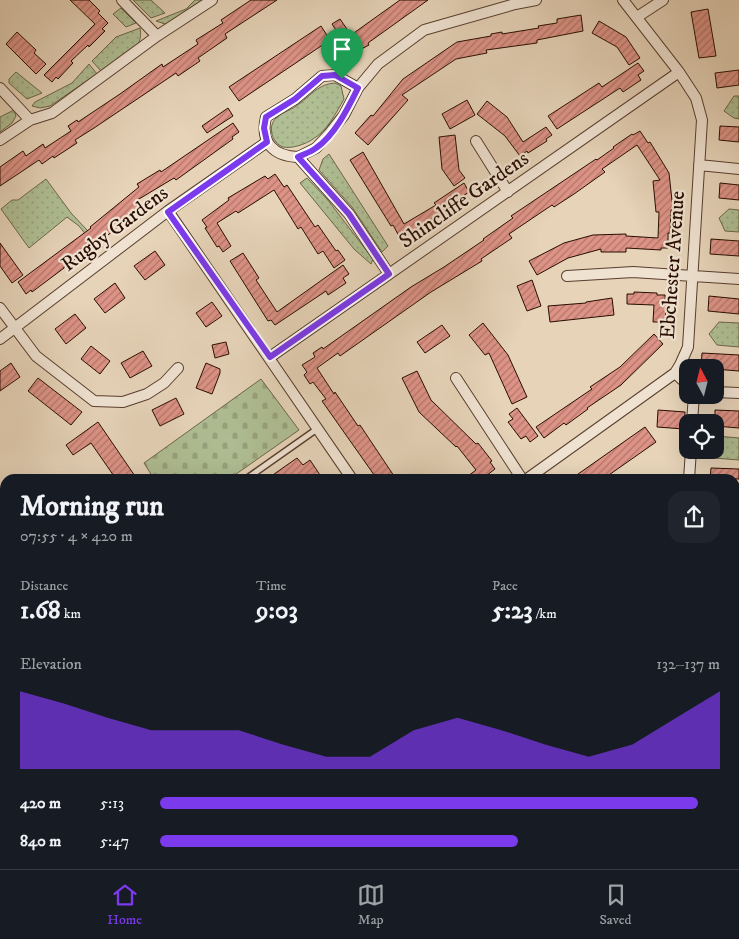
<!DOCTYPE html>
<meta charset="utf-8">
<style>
body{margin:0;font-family:"IM FELL DW Pica",serif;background:#20242c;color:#f1f3f6;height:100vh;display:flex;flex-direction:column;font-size:19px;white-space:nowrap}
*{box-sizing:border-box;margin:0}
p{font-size:16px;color:#9ea1a6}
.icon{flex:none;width:28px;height:28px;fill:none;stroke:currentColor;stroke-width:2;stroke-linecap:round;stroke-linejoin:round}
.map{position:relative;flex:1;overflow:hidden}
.sheet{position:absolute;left:0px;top:474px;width:740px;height:396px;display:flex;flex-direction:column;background:#171b24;border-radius:15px 15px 0 0;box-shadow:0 5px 20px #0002}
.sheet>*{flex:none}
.needle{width:32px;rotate:353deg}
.tools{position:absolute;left:679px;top:359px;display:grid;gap:10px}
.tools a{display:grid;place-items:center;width:45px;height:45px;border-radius:10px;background:#171b24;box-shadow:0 5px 20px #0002;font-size:25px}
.pin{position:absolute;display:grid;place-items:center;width:42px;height:42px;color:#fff;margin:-51px -21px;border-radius:50% 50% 50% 0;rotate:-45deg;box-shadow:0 0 5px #0007}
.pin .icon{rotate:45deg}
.round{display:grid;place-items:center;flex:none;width:52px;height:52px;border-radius:15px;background:#20242c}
.headline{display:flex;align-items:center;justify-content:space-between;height:85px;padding:0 20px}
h1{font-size:28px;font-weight:700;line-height:38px}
.figures{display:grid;grid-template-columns:repeat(3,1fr);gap:8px;height:85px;padding:5px 20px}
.figures div{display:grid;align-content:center}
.figures b{font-size:25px;font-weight:700}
.figures small{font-size:14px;font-weight:400}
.figures p{font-size:14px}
.chart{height:140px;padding:10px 20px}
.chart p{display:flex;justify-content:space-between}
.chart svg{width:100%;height:90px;margin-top:5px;fill:#7c3aed;opacity:.7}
ul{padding:0 20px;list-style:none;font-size:16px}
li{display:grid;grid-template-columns:80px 60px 1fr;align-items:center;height:38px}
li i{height:12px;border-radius:6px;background:#7c3aed}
.tab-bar{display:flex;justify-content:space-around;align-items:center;height:70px;border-top:1px solid #363941;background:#171b24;font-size:14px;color:#9ea1a6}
.tab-bar a{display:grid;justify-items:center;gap:2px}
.tab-bar .current{color:#7c3aed}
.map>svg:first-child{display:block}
.grass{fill:url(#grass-dots);stroke:#6c664a}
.cemetery{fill:url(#cemetery-stones);stroke:#6c664a}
.garden{fill:url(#garden-furrows);stroke:#6c664a}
.building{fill:url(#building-hatch);stroke:#290d01}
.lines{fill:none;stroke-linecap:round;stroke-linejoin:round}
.service-casing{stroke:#583e2f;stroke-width:8}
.minor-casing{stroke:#583e2f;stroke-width:12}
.secondary-casing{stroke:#290d01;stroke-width:16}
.service{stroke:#efe2d1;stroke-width:5}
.minor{stroke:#efe2d1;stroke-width:10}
.secondary{stroke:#efe2d1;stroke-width:14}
.route-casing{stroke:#fff;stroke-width:10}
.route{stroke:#7c3aed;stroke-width:6}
.labels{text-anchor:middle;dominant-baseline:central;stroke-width:4.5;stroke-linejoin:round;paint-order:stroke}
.street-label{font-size:21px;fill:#290d01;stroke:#efe2d1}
</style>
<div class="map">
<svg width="739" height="869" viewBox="0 0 739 869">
<defs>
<pattern id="grass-dots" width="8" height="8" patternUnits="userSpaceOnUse" patternTransform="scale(1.25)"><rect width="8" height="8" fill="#afbe93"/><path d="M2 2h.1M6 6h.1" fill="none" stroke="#97a27d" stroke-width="1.8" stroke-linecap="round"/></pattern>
<pattern id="cemetery-stones" width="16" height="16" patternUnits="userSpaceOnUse" patternTransform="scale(1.25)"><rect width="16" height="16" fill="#afbe93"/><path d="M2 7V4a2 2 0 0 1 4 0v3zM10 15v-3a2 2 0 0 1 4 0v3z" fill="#97a27d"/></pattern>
<pattern id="garden-furrows" width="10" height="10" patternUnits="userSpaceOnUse" patternTransform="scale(1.25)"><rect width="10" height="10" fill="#afbe93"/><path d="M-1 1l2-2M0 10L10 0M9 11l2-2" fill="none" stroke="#97a27d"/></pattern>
<pattern id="building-hatch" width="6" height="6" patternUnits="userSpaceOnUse" patternTransform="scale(1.25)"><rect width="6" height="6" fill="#dd9386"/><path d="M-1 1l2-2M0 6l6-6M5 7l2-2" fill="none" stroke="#b3766b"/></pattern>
</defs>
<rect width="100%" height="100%" fill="#e6d3b8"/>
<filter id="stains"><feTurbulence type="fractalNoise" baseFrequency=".004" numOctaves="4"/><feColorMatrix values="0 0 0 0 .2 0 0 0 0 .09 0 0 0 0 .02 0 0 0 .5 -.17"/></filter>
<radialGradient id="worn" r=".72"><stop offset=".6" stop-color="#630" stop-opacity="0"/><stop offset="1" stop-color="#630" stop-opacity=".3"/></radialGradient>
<!-- grass -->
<path class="grass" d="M 133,0 L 151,0 L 165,13 L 151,18 Z
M 195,0 L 205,0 L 174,21 L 165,24 L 156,21 L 186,9 Z
M 121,8 L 136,23 L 126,27 L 113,14 Z
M 140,28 C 141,34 141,39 138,44 C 131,53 111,64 101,71 L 92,61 L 116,37 Z
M 89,64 L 97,74 L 50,106 L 40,108 L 32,106 L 35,102 L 72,83 Z
M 16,72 L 42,93 L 27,99 L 9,83 L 9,79 Z
M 335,83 L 341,86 L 344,99 C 336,113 327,131 313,139 C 306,144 292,149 283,147 C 272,143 267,127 276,118 C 282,112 292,110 299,104 C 312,94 319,84 335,83 Z
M 734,96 L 739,96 L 739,119 L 734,118 L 724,111 Z
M 14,110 L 16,116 L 12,123 L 0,132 L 0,117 Z
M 329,154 L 388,246 L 382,252 L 352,207 L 319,170 L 323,159 Z
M 307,178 L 327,199 L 373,259 L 371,264 L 354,249 L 300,183 Z
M 46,179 L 71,213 L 103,247 L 99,251 L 79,226 L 67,217 L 29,248 L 1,209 L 12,200 L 18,200 Z
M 729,209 L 739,210 L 739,232 L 725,231 L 719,218 Z
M 719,322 L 739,323 L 739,347 L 717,345 L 709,334 Z
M 716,436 L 739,438 L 739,460 L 714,458 L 708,450 L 715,450 L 715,438 Z
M 0,813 L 5,813 L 5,865 L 88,865 L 89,867 L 87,869 L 0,869 Z"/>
<!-- cemetery -->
<path class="cemetery" d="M 261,379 L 299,430 L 229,479 L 154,479 L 144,463 Z"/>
<!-- garden -->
<path class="garden" d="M 0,600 L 5,610 L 5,655 L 0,658 Z
M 0,688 L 5,699 L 5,813 L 0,813 Z"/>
<!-- building -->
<path class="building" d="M 70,0 L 89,0 L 100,11 L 98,13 L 108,23 L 102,29 L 105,31 L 89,47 L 88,45 L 71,61 L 73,63 L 58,79 L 56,77 L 52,82 L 44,75 L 95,24 Z
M 251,0 L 277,0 L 225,34 L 227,38 L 198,58 L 200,61 L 178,76 L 176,73 L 94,128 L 75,140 L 77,143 L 54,158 L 53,156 L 42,164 L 39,160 L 0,186 L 0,167 L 23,151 L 26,156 L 43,144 L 45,148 L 71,131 L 68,126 L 77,120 L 78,122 L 120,94 L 162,64 L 163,67 L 198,44 L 196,40 L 223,23 L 221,20 Z
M 400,0 L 428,0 L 368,43 L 369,45 L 352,54 L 332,24 L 340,19 L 351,35 Z
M 708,9 L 716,56 L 699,58 L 691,12 Z
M 581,15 L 583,31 L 537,40 L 537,43 L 486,50 L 487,53 L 456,59 L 402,95 L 408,100 L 368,145 L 355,133 L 371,115 L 373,116 L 403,79 L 457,42 L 491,36 L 491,34 L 502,32 L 502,34 L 539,28 L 538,26 L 557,23 L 557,19 Z
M 599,21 L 626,37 L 640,58 L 629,65 L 617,47 L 592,33 Z
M 321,26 L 330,40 L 239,101 L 229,87 Z
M 17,32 L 36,50 L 34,53 L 46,64 L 36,74 L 6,44 Z
M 638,63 L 644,71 L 638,75 L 641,80 L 623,92 L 620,88 L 557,129 L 548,116 L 599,83 L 602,87 Z
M 739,70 L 739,85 L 717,88 L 715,73 Z
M 467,100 L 475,115 L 450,129 L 442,114 Z
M 487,101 L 507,117 L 523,142 L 546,127 L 552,135 L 546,139 L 547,141 L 528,153 L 527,151 L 520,156 L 505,136 L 477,114 Z
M 228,108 L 233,116 L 207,133 L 202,126 Z
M 233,123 L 239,132 L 232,137 L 233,139 L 176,180 L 174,178 L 134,202 L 140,209 L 97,244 L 64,267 L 64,268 L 32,292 L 31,290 L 26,294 L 18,282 L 91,228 L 90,227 L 139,187 L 137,184 L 160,170 L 161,172 Z
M 720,126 L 739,127 L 739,142 L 719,140 Z
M 640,131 L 648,143 L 650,142 L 669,173 L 673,210 L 671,210 L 670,233 L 668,233 L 668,248 L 661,248 L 661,250 L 626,248 L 626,252 L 601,252 L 601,249 L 568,258 L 537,275 L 529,261 L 564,243 L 593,235 L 626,234 L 626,236 L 658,238 L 659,212 L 656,212 L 653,181 L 660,180 L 637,145 L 602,169 L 605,172 L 574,194 L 554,207 L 552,205 L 509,234 L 512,238 L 481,259 L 482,261 L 431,292 L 340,356 L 338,353 L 317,368 L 334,394 L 335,392 L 358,426 L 360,425 L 396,479 L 377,479 L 322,401 L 326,399 L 313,382 L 310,384 L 304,375 L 307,372 L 302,365 L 315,357 L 313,353 L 322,347 L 323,349 L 411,287 L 444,267 L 484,240 L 483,239 L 513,218 L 511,216 L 596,159 L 597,160 L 614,148 L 613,147 L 632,134 L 633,135 Z
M 455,135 L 459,170 L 465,178 L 454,186 L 442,169 L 439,137 Z
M 363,152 L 404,224 L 436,205 L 434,203 L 464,183 L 469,192 L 463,196 L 466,201 L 448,213 L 446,210 L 427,222 L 428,224 L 409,235 L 408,234 L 400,238 L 393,225 L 391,226 L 350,160 Z
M 275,174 L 284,187 L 287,185 L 315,227 L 318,225 L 336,251 L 338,250 L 345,260 L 334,268 L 323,251 L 318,254 L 301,227 L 298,229 L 274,190 L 238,213 L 236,211 L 217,223 L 231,246 L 223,252 L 219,246 L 217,247 L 205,228 L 207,227 L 202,220 L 229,200 L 228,198 L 265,176 L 268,179 Z
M 720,183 L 739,185 L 739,200 L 719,198 Z
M 711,239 L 739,241 L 739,256 L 710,254 Z
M 0,243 L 23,275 L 12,283 L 0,266 Z
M 155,251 L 165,265 L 145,280 L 134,266 Z
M 243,253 L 259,278 L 256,280 L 277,312 L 343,265 L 349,274 L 343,278 L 346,283 L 328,295 L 326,291 L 275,325 L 271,320 L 268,321 L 230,261 Z
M 532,280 L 541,306 L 527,311 L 517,286 Z
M 115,283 L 125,298 L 105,313 L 94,299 Z
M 634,292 L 657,293 L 657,295 L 665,295 L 666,322 L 653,322 L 654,305 L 627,304 L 627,294 L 634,294 Z
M 709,296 L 739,299 L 739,314 L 708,311 Z
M 612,298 L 614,315 L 550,322 L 548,306 L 586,303 L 586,302 Z
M 212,302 L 222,316 L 206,327 L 196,313 Z
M 75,314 L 86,328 L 66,344 L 55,329 Z
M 483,323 L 508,355 L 527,397 L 512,404 L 489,353 L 485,355 L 469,335 Z
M 442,325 L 450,336 L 425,353 L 417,342 Z
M 654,334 L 663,344 L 621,385 L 587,408 L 588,409 L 566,425 L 564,423 L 544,438 L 536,427 L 592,389 L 590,387 L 620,367 Z
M 226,342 L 229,354 L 215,358 L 212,345 Z
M 91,346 L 110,361 L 100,374 L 81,359 Z
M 143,351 L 152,366 L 130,378 L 121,363 Z
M 702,353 L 739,355 L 739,371 L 701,368 Z
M 11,363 L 20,377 L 0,391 L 0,371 Z
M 206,363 L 220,369 L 220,373 L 212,394 L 196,388 Z
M 417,371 L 431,400 L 476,444 L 478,443 L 492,461 L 490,462 L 495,469 L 482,479 L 464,479 L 476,470 L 457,446 L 456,447 L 419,412 L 402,378 Z
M 38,378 L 82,412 L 71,425 L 28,391 Z
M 176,398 L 184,414 L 160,426 L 152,410 Z
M 517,408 L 538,436 L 530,442 L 526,436 L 521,439 L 508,422 L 513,419 L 509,414 Z
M 658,410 L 685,412 L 684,429 L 657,427 Z
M 715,410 L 739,411 L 739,428 L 715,426 Z
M 98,422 L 137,479 L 116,479 L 91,443 L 73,455 L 66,445 Z
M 645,427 L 656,442 L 616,470 L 603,479 L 571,479 Z
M 297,458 L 303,465 L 310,460 L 320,475 L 315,479 L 267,479 Z
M 711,468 L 739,469 L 739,479 L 710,479 Z"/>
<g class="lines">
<!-- service casing -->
<g class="service-casing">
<path id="service" d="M 246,479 L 317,429
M 0,527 L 5,525"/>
</g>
<!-- minor casing -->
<g class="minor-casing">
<path id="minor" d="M 122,0 L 157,36
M 637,17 L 663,0
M 0,88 L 30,120
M 358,88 L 335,75 L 322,76 L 295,99 L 266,117 C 260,142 273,156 298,157 L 349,214 L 389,274
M 0,140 L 30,120 L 52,113 L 157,36 L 212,0
M 476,141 L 508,192
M 298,157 L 316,148 L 329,134 L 344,115 L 358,88 L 378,64 L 424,30 L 515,4 L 536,0
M 699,165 L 739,169
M 168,211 L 352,479
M 567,276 L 633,272 L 739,279
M 0,308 L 36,356 L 94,401 L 123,402 L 147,394 L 164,383 L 178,368
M 0,339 L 168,211 L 267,142
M 270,357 L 679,72
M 675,373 L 688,385
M 456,378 L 522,479
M 715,392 L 739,393
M 692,422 L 694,395
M 527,479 L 675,373 L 680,365 L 688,347 L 702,120 L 696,98 L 679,72 L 623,0
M 689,479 L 691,450
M 735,507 L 739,507
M 179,865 L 179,869
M 495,865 L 498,869
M 720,865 L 723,869"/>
</g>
<!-- secondary casing -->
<g class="secondary-casing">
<path id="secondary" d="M 0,558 L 5,568
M 735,665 L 739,662
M 98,865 L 99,869
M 447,869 L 453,865"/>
</g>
<!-- service -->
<use href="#service" class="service"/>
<!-- minor -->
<use href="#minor" class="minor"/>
<!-- secondary -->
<use href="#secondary" class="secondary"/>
</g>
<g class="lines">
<!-- route casing -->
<g class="route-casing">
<path id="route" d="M 335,75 L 358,88 C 348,108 335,135 316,148 C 311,152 304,154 298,157 L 349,214 L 389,274 L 270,357 L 168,212 L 267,142 L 264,128 L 266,117 L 295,99 L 322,76 Z"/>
</g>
<!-- route -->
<use href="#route" class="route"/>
</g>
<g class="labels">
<!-- street labels -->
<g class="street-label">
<text transform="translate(464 200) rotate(-35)">Shincliffe Gardens</text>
<text transform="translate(115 229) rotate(-37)">Rugby Gardens</text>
<text transform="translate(673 265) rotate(-86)">Ebchester Avenue</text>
</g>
</g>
<rect width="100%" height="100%" filter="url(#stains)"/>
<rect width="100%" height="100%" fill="url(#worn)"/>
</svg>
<div class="tools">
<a><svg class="needle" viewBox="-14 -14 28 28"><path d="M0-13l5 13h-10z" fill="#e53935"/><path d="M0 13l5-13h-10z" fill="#9ea1a6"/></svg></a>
<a><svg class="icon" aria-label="locate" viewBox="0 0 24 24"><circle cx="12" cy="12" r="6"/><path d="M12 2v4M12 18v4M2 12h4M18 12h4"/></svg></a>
</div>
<div class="pin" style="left:342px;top:79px;background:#1e9e55"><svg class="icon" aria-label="arrive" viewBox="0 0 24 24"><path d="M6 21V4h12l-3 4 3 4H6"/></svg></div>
<section class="sheet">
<div class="headline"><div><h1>Morning run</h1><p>07:55 · 4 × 420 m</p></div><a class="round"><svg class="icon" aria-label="share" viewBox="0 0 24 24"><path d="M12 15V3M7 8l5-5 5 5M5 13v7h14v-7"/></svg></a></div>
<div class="figures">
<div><p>Distance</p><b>1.68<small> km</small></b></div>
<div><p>Time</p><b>9:03</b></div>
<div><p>Pace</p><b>5:23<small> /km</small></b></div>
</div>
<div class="chart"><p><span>Elevation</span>132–137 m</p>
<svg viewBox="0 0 160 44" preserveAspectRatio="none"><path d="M0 44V6L10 12L20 19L30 25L40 25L50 25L60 32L70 38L80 38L90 25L100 19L110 25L120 32L130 38L140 32L150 19L160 6V44z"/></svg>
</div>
<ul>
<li><b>420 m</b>5:13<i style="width:96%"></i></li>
<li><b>840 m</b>5:47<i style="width:64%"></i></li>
</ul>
</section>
</div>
<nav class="tab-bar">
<a class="current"><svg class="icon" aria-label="home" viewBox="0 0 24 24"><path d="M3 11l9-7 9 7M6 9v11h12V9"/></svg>Home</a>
<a><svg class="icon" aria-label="map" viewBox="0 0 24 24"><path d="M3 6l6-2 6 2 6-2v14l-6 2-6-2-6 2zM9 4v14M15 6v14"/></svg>Map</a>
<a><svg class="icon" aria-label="saved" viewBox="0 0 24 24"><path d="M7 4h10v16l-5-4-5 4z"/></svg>Saved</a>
</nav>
